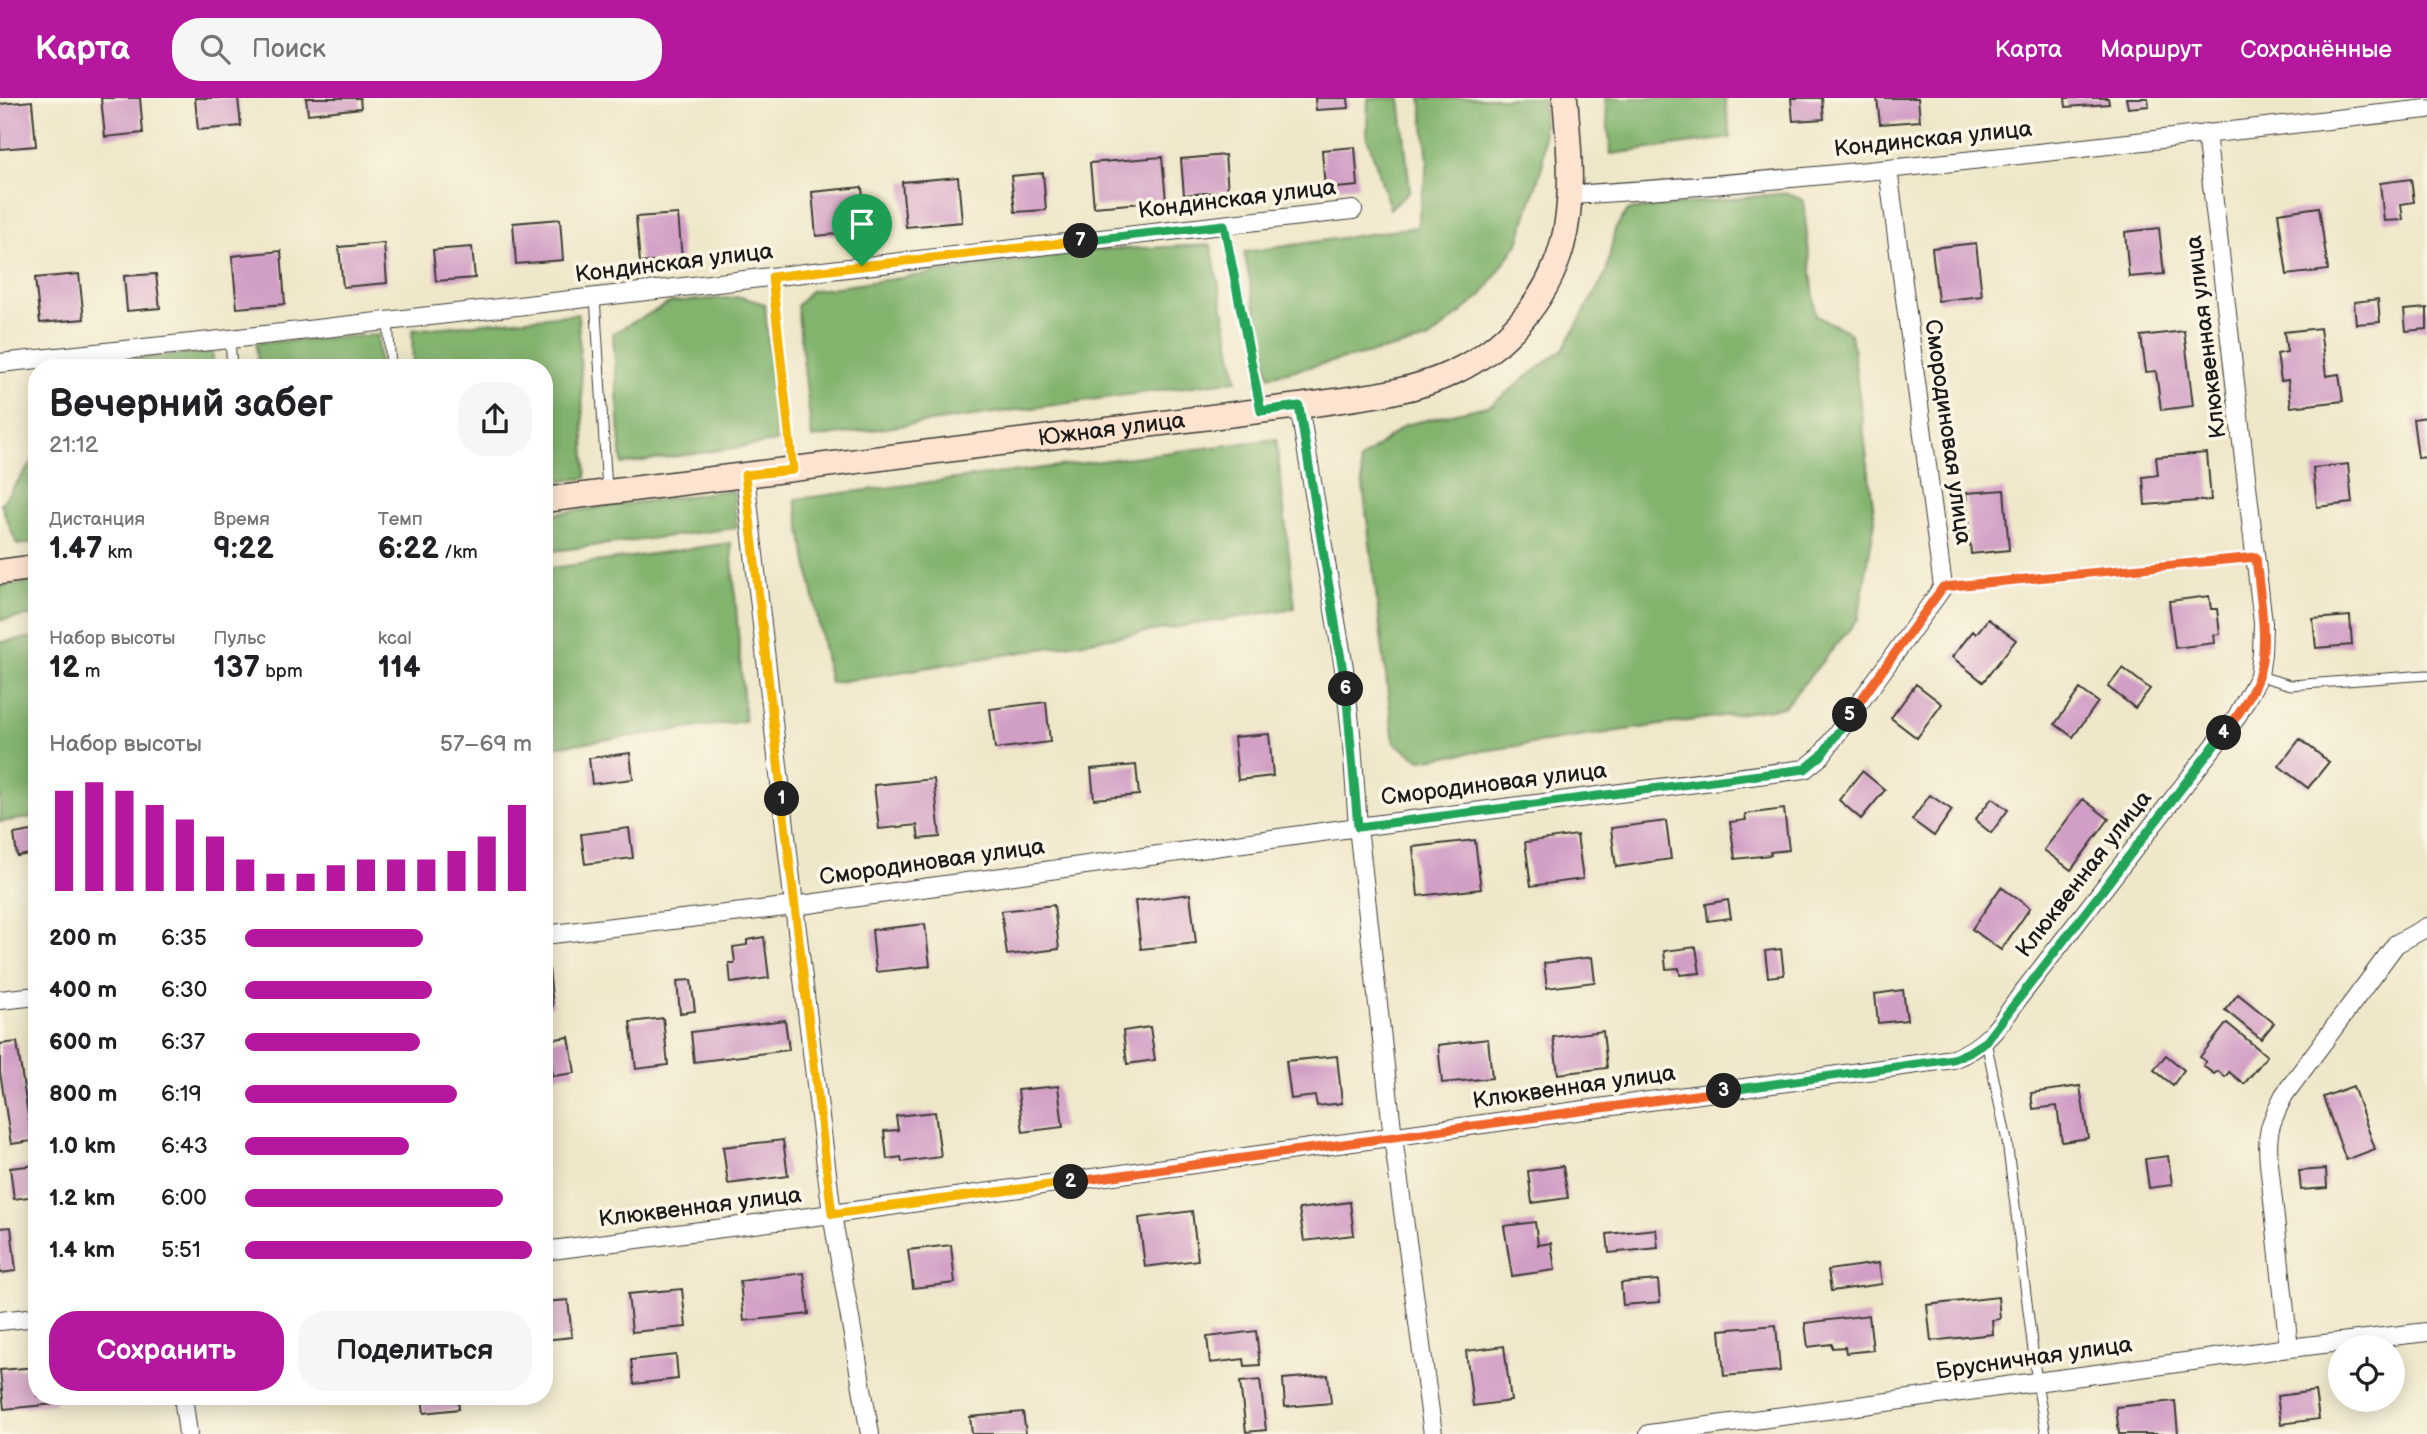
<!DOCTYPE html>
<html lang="ru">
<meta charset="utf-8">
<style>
body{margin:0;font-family:"Balsamiq Sans",sans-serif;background:#f6f6f6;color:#202124;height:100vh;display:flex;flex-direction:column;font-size:26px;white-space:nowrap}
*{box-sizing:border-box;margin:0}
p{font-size:23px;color:#757577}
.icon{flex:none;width:38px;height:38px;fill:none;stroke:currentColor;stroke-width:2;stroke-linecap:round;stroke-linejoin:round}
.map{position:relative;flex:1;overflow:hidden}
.details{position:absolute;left:28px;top:261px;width:525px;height:1046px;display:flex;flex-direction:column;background:#fff;border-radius:28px;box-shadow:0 4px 18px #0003}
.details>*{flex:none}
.fabs{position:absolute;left:2328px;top:1237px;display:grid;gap:14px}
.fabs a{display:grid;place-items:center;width:77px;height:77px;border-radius:50%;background:#fff;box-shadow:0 4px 18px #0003;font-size:35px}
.pin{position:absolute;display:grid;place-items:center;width:60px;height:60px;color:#fff;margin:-72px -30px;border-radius:50% 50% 50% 0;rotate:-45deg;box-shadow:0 0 7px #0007}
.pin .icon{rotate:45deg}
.km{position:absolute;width:35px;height:35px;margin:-18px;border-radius:50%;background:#222;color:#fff;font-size:19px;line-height:35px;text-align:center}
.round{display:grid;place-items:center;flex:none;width:74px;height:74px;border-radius:28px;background:#f6f6f6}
.overview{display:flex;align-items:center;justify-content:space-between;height:119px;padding:0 21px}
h1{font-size:38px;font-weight:600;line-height:52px}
.stats{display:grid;grid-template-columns:repeat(3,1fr);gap:10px;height:119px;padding:7px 21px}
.stats div{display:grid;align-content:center}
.stats b{font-size:30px;font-weight:600}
.stats small{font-size:19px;font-weight:400}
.stats p{font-size:19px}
.chart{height:196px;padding:14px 21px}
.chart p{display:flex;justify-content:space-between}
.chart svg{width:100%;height:126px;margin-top:7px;stroke:#b5179e;stroke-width:6}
.action{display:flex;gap:14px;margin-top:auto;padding:14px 21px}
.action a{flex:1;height:80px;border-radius:28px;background:#b5179e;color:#fff;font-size:28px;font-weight:600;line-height:80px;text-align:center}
.action a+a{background:#f6f6f6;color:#202124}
ul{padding:0 21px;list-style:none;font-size:23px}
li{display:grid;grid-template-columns:112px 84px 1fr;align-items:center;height:52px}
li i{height:18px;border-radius:9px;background:#b5179e}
header{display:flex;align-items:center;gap:42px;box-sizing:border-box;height:98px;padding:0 35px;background:#b5179e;color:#fff}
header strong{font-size:33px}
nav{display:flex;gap:38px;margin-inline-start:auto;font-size:24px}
.search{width:490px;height:63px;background:#f6f6f6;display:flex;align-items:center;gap:18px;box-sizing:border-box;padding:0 24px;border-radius:28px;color:#757577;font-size:26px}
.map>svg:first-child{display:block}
.forest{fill:#83b46e;stroke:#506845;stroke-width:2}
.building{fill:#d19ec5}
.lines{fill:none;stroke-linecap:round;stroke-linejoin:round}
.lane-casing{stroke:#3c3a36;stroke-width:11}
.street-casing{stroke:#3c3a36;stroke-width:20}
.secondary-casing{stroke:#3c3a36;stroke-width:27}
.lane{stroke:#fff;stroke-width:9}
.street{stroke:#fff;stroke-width:18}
.secondary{stroke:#fde4d0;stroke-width:24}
.split-1-casing{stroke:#fff;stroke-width:14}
.split-2-casing{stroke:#fff;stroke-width:14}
.split-3-casing{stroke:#fff;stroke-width:14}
.split-4-casing{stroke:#fff;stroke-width:14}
.split-5-casing{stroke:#fff;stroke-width:14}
.split-6-casing{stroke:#fff;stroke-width:14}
.split-7-casing{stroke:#fff;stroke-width:14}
.split-8-casing{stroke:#fff;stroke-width:14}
.split-1{stroke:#f5b400;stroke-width:9}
.split-2{stroke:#f5b400;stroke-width:9}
.split-3{stroke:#f0652b;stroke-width:9}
.split-4{stroke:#22a559;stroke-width:9}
.split-5{stroke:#f0652b;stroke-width:9}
.split-6{stroke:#22a559;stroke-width:9}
.split-7{stroke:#22a559;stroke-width:9}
.split-8{stroke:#f5b400;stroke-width:9}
.labels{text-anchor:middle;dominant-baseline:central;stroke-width:7;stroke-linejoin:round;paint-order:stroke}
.street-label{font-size:23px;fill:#1c1c1c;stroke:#fcf5e5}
</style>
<header>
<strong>Карта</strong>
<div class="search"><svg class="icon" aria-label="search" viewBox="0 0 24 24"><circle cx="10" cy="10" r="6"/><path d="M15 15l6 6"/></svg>Поиск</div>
<nav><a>Карта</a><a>Маршрут</a><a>Сохранённые</a></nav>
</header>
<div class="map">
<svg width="2427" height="1336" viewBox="0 0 2427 1336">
<rect width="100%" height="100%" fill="#fcf5e5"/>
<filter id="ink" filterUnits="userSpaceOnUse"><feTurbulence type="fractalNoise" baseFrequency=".0143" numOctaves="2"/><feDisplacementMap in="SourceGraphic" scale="14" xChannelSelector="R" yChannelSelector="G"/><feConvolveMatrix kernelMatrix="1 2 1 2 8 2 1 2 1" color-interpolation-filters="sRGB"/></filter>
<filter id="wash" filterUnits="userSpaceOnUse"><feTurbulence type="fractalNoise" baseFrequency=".00686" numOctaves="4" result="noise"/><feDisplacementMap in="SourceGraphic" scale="28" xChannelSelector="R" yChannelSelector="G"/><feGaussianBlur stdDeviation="1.57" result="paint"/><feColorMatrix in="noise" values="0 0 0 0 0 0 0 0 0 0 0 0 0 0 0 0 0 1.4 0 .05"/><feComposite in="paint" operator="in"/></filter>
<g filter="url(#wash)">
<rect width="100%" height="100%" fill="#efe7c9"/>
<!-- forest -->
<path class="forest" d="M 1368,0 L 1400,0 L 1410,92 L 1390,111 L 1367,38 Z
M 1421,0 L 1542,0 L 1544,19 L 1543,65 L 1518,145 L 1482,197 L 1428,242 L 1269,278 L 1244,154 L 1417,129 L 1428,63 Z
M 1605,0 L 1725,0 L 1731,40 L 1611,56 Z
M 1786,95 L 1803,102 L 1816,218 L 1851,235 L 1875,423 L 1858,521 L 1784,609 L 1421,662 L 1394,645 L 1360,362 L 1405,327 L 1491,307 L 1564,250 L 1606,175 L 1615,131 L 1628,112 Z
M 1211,147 L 1237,282 L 812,340 L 797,208 L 810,193 L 1094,152 Z
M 741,199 L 765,206 L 776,344 L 622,366 L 613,235 L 671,204 Z
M 578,216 L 586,380 L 544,385 L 544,270 L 413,269 L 412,232 Z
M 378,237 L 379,269 L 258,269 L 256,245 Z
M 212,252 L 214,269 L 73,269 Z
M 1276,341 L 1295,510 L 830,585 L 795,401 Z
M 37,358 L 37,444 L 17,447 L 1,406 Z
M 733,392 L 737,430 L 544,454 L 544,417 Z
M 731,445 L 745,623 L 544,650 L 544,471 Z
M 37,483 L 37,517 L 0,522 L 0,488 Z
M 37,539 L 37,719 L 0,724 L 0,544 Z"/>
<g id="blocks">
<!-- building -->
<path class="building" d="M 101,0 L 140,0 L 143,35 L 105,39 Z
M 195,0 L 238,0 L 241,28 L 198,32 Z
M 306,0 L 360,0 L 361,10 L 308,16 Z
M 1315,0 L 1348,0 L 1349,10 L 1316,12 Z
M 1791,0 L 1822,0 L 1824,21 L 1793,23 Z
M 1877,0 L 1918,0 L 1920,23 L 1880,26 Z
M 2065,0 L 2108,0 L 2109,6 L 2066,9 Z
M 2126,0 L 2148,0 L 2149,8 L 2128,10 Z
M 32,3 L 36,48 L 0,51 L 0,6 Z
M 1355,49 L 1358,88 L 1325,91 L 1322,52 Z
M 1225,57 L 1228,93 L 1184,97 L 1181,61 Z
M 1162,59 L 1166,103 L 1094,109 L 1090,65 Z
M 1043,75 L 1046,112 L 1015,114 L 1011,78 Z
M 958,79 L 962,124 L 906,129 L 902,84 Z
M 2411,81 L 2414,104 L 2401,106 L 2403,122 L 2384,123 L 2380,85 Z
M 862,89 L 866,133 L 816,138 L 812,94 Z
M 2319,109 L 2328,172 L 2287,177 L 2278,115 Z
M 678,116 L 682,161 L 640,165 L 636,119 Z
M 560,121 L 563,162 L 516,166 L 513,125 Z
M 2159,130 L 2164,176 L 2129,179 L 2125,134 Z
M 384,145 L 387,185 L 343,189 L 339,149 Z
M 1976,145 L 1982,198 L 1938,203 L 1932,150 Z
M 472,149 L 475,180 L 436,183 L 433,152 Z
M 281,153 L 285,206 L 237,210 L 232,158 Z
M 79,176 L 84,221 L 40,225 L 35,180 Z
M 156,176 L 160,210 L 127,213 L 124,178 Z
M 2378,201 L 2380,224 L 2356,226 L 2354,204 Z
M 2427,210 L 2427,231 L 2406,233 L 2404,212 Z
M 2320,230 L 2326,278 L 2339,276 L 2343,303 L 2291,309 L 2288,282 L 2281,283 L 2277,256 L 2287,254 L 2284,234 Z
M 2184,233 L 2193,308 L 2161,312 L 2156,273 L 2146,274 L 2141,238 Z
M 2427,319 L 2427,359 L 2418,360 L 2413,321 Z
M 2207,355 L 2211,402 L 2145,407 L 2143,379 L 2158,377 L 2156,359 Z
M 2348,366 L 2352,405 L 2317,409 L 2313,370 Z
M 2004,392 L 2009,452 L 1971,456 L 1966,395 Z
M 2209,498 L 2211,511 L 2217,511 L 2220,536 L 2214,537 L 2215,545 L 2175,550 L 2169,503 Z
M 2350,518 L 2352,547 L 2316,550 L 2313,521 Z
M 1988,521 L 2016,542 L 1983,584 L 1952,559 L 1973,533 L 1976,536 Z
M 2123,570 L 2150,591 L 2135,610 L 2108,589 Z
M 1916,586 L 1942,606 L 1917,640 L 1891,620 Z
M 2080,591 L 2098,604 L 2073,639 L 2055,626 Z
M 1046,604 L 1050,644 L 995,651 L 990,611 Z
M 1269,636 L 1273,678 L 1238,682 L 1234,639 Z
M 2300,641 L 2329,664 L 2308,690 L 2279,668 Z
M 630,655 L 633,681 L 592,686 L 589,660 Z
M 1136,667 L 1139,697 L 1094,701 L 1091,671 Z
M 1862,673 L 1885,692 L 1861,721 L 1839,702 Z
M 934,681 L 940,739 L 919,741 L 917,727 L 879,731 L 874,687 Z
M 1930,697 L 1952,712 L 1934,738 L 1912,722 Z
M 1992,700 L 2008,712 L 1991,735 L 1975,722 Z
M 2083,701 L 2109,721 L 2071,772 L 2044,752 Z
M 1784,711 L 1789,752 L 1770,754 L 1771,757 L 1735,761 L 1730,724 L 1746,722 L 1745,716 Z
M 1666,723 L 1671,761 L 1616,769 L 1611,730 Z
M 629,730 L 633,760 L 585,766 L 581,736 Z
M 37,732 L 37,755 L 17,758 L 14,736 Z
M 1577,737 L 1583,781 L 1531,788 L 1525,744 Z
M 1475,742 L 1481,791 L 1418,798 L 1413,749 Z
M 2001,789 L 2030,810 L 2001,852 L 1972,831 Z
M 1190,796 L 1196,845 L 1141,851 L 1135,803 Z
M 1728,802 L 1731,820 L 1708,823 L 1706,806 Z
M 1054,807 L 1059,851 L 1007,857 L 1001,813 Z
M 925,826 L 930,868 L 876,874 L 872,832 Z
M 764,839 L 769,880 L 731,885 L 729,865 L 735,865 L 733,849 L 747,847 L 747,842 Z
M 1696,849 L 1700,875 L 1680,877 L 1679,870 L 1666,871 L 1664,853 Z
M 1781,851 L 1784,877 L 1768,879 L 1765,853 Z
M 1592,859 L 1595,884 L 1547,890 L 1544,865 Z
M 544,871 L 549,871 L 553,908 L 544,909 Z
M 691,882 L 695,913 L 680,915 L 677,883 Z
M 1903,892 L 1907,922 L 1878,925 L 1875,896 Z
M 2238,896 L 2274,925 L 2261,941 L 2225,912 Z
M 663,920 L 668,967 L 636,971 L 630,924 Z
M 785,922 L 789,952 L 694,964 L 691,934 Z
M 2227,925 L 2267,958 L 2244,986 L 2229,974 L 2225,979 L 2218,973 L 2214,976 L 2203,968 L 2206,964 L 2200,959 Z
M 1150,929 L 1155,962 L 1127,966 L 1123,933 Z
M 1603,933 L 1607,970 L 1558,976 L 1553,939 Z
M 569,939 L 575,975 L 553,978 L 548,942 Z
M 1488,941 L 1492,980 L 1442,985 L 1438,947 Z
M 17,944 L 32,1043 L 11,1046 L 0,974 L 0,946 Z
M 2166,957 L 2184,972 L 2173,987 L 2154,972 Z
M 1337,958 L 1342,1005 L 1317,1008 L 1315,998 L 1291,1001 L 1286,963 Z
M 1058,988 L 1063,1029 L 1023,1034 L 1018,992 Z
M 2080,988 L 2088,1040 L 2062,1044 L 2057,1008 L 2033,1011 L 2031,995 Z
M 2353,988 L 2375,1051 L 2346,1062 L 2323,999 Z
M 935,1014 L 941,1059 L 902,1064 L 901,1059 L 887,1061 L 884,1033 L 898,1032 L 896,1018 Z
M 783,1042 L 788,1078 L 728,1086 L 723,1049 Z
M 2168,1058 L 2172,1087 L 2149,1090 L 2145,1061 Z
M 36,1067 L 37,1098 L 14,1101 L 10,1070 Z
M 1563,1068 L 1568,1100 L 1532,1105 L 1528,1073 Z
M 2326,1071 L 2327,1090 L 2301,1092 L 2299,1073 Z
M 1350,1104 L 1354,1137 L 1304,1143 L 1299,1111 Z
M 1192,1113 L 1198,1162 L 1145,1169 L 1139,1120 Z
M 1535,1124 L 1538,1147 L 1551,1145 L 1555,1172 L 1512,1178 L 1504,1128 Z
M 11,1129 L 16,1173 L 0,1175 L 0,1130 Z
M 1656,1131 L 1658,1150 L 1609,1155 L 1607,1136 Z
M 951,1147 L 955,1185 L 913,1190 L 908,1152 Z
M 1879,1165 L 1882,1186 L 1831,1193 L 1828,1172 Z
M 804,1175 L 809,1216 L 744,1223 L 740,1183 Z
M 1658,1182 L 1660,1204 L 1623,1207 L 1621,1185 Z
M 682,1191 L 686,1229 L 632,1234 L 628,1196 Z
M 1998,1199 L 2000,1221 L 1992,1222 L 1993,1236 L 1931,1243 L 1927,1207 Z
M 568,1202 L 572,1239 L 544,1242 L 544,1204 Z
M 1869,1217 L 1873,1252 L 1846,1255 L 1845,1249 L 1832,1250 L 1832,1246 L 1808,1249 L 1805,1225 Z
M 1776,1227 L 1780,1273 L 1724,1278 L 1720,1232 Z
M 1256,1233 L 1260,1267 L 1245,1268 L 1244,1261 L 1210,1265 L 1207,1239 Z
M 1504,1248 L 1511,1303 L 1473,1308 L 1466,1253 Z
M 676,1257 L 678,1281 L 634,1286 L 631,1262 Z
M 37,1269 L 37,1298 L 54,1298 L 55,1306 L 4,1311 L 0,1272 Z
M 1328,1277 L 1331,1305 L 1285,1309 L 1283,1281 Z
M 1260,1282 L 1266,1332 L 1246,1334 L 1240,1284 Z
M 2315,1293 L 2319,1321 L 2281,1326 L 2277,1298 Z
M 422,1298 L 458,1298 L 459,1311 L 424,1315 Z
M 2175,1303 L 2178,1336 L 2119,1336 L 2116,1309 Z
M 1023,1314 L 1026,1336 L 972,1336 L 970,1319 Z"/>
</g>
</g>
<g filter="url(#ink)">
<use href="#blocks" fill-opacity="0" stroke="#3c3a36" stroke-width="2"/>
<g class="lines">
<!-- lane casing -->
<g class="lane-casing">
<path id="lane" d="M 1224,127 L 1261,310
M 772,179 L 792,368
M 595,199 L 607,392
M 388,223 L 391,270
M 230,241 L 232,270
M 1943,489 L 2256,459
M 2259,578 L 2291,587 L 2427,577
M 1986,943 L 2007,1043 L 2037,1285 L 2046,1336"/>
</g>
<!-- street casing -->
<g class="street-casing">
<path id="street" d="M 1570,97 C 1856,80 2142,42 2427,11
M 0,265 L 230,241 L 1353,112
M 1299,308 L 1344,570 L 1352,645 L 1358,729 L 1393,1039 L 1433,1336
M 745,377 L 794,808 L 832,1116 L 870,1336
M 544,837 L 794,808 L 1358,729 L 1805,671 L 1821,658 L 1943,489 L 1888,71
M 0,902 L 37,898
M 544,1153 L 832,1116 L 1953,961 C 1987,948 2000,927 2020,898 L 2236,620 L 2259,578 L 2262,555 L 2263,525 L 2206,35
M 0,1223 L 37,1219
M 2289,1250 L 2269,1066 C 2266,1034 2270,1025 2284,997 L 2396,846 L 2427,829
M 183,1298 L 188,1336
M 1649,1336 L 2289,1250 L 2427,1234"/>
</g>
<!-- secondary casing -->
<g class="secondary-casing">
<g id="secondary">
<path id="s1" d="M 544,402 L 1299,308 C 1350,300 1407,297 1454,274 C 1505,250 1547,203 1562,148 C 1575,101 1569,48 1565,0"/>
<path d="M 0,474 L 37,469"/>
</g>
</g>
<!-- lane -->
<use href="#lane" class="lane"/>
<!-- street -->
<use href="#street" class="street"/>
<!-- secondary -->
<use href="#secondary" class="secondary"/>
</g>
</g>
<g class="lines" filter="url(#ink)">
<!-- split-1 casing -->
<g class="split-1-casing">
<path id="split-1" d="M 782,701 L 745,377 L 793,372 L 772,179 L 862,168"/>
</g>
<!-- split-2 casing -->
<g class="split-2-casing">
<path id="split-2" d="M 782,701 L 832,1116 L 1071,1084"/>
</g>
<!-- split-3 casing -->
<g class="split-3-casing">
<path id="split-3" d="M 1071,1084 L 1724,993"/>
</g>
<!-- split-4 casing -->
<g class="split-4-casing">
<path id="split-4" d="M 1724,993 L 1953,961 L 1969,954 L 1986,943 L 2224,635"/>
</g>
<!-- split-5 casing -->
<g class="split-5-casing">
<path id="split-5" d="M 1850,617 L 1943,489 L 2256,459 C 2259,494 2270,546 2258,579 C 2251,599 2237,619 2224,635"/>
</g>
<!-- split-6 casing -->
<g class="split-6-casing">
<path id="split-6" d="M 1346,591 L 1358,729 L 1805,671 L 1821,658 L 1850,617"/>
</g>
<!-- split-7 casing -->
<g class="split-7-casing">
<path id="split-7" d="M 1081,143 L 1224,127 L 1261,313 L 1299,308 L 1346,591"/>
</g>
<!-- split-8 casing -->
<g class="split-8-casing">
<path id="split-8" d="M 862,168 L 1081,143"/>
</g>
<!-- split-1 -->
<use href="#split-1" class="split-1"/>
<!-- split-2 -->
<use href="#split-2" class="split-2"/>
<!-- split-3 -->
<use href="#split-3" class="split-3"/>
<!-- split-4 -->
<use href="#split-4" class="split-4"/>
<!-- split-5 -->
<use href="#split-5" class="split-5"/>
<!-- split-6 -->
<use href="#split-6" class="split-6"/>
<!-- split-7 -->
<use href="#split-7" class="split-7"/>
<!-- split-8 -->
<use href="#split-8" class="split-8"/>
</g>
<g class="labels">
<!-- street labels -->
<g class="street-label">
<text transform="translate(1933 41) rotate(-6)">Кондинская улица</text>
<text transform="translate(1237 101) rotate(-7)">Кондинская улица</text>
<text transform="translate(674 165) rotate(-7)">Кондинская улица</text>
<text transform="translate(2206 239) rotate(-97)">Клюквенная улица</text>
<text stroke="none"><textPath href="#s1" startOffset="572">Южная улица</textPath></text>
<text transform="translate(1948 334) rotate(82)">Смородиновая улица</text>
<text transform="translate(1494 686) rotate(-7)">Смородиновая улица</text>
<text transform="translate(932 764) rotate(-8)">Смородиновая улица</text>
<text transform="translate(2084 776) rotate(-52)">Клюквенная улица</text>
<text transform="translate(1574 989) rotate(-8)">Клюквенная улица</text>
<text transform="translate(700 1109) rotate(-7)">Клюквенная улица</text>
<text transform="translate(2034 1260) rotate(-8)">Брусничная улица</text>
</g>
</g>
</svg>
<div class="fabs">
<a><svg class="icon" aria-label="locate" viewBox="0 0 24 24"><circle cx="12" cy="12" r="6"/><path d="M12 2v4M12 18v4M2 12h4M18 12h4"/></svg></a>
</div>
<div class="pin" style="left:862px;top:168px;background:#1e9e55"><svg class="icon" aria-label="arrive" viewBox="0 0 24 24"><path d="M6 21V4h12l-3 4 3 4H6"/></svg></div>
<b class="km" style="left:782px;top:701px">1</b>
<b class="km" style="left:1071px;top:1084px">2</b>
<b class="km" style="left:1724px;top:993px">3</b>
<b class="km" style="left:2224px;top:635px">4</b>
<b class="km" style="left:1850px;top:617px">5</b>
<b class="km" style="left:1346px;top:591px">6</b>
<b class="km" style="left:1081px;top:143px">7</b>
<section class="details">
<div class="overview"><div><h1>Вечерний забег</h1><p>21:12</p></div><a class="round"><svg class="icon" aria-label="share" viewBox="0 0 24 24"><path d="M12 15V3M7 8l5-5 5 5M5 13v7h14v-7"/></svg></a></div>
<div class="stats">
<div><p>Дистанция</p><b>1.47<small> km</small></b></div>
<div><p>Время</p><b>9:22</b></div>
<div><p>Темп</p><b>6:22<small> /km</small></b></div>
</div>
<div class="stats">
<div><p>Набор высоты</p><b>12<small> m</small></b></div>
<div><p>Пульс</p><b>137<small> bpm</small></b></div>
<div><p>kcal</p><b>114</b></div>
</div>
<div class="chart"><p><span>Набор высоты</span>57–69 m</p>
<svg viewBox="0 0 160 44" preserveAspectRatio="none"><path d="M5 44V9M15 44V6M25 44V9M35 44V14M45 44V19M55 44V25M65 44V33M75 44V38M85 44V38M95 44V35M105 44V33M115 44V33M125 44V33M135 44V30M145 44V25M155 44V14"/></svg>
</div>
<ul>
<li><b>200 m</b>6:35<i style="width:62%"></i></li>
<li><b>400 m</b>6:30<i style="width:65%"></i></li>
<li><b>600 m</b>6:37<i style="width:61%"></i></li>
<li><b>800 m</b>6:19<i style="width:74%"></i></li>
<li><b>1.0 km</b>6:43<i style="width:57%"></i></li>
<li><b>1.2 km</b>6:00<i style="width:90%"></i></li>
<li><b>1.4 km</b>5:51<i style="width:100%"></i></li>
</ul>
<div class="action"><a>Сохранить</a><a>Поделиться</a></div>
</section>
</div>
